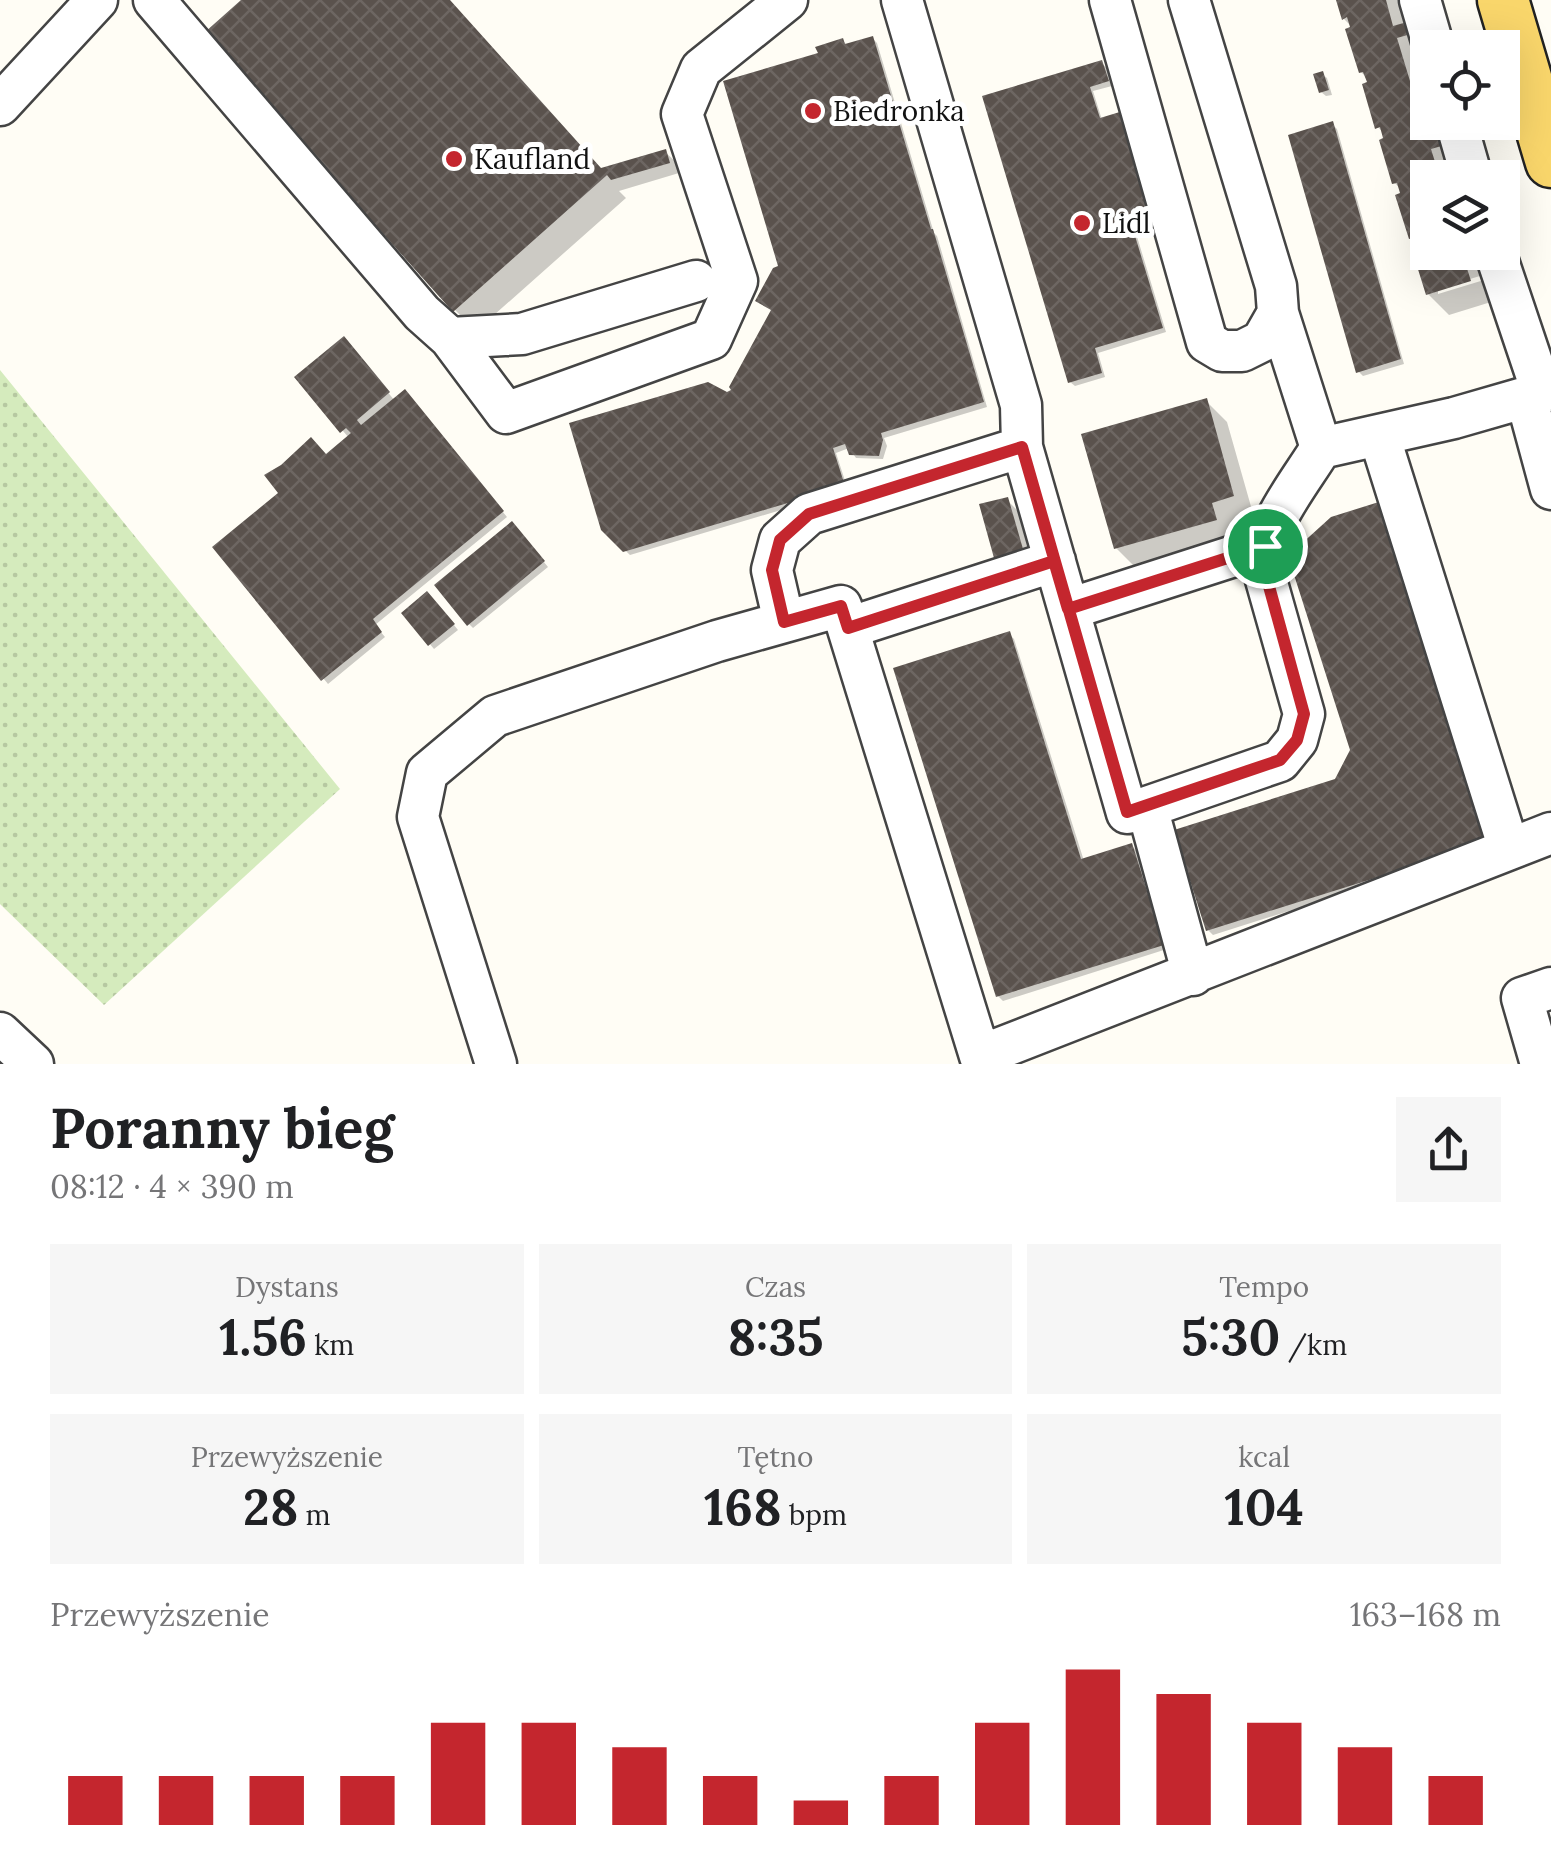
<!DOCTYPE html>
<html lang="pl">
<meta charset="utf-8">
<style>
body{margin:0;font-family:Lora,serif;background:#f6f6f6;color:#202124;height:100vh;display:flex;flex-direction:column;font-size:38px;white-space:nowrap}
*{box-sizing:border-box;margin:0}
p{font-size:32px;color:#757577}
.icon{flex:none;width:55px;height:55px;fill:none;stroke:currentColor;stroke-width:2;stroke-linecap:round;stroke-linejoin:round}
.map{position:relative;height:1064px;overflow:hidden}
.sheet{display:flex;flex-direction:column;background:#fff;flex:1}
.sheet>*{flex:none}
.controls{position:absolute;left:1410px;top:30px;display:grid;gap:20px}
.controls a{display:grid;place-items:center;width:110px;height:110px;border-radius:0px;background:#fff;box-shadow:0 10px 40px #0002;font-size:50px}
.pin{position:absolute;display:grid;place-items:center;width:85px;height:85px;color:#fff;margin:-42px;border:5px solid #fff;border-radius:50%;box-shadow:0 2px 10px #0007}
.round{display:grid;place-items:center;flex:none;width:105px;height:105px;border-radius:0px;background:#f6f6f6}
.head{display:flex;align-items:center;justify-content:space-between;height:170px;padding:0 50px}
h1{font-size:55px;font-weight:700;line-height:75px}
.stats{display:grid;grid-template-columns:repeat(3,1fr);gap:15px;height:170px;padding:10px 50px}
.stats div{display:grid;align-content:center;border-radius:0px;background:#f6f6f6;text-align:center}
.stats b{font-size:50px;font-weight:700}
.stats small{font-size:28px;font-weight:400}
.stats p{font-size:28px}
.chart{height:280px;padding:20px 50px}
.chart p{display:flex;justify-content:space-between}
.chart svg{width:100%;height:180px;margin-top:10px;stroke:#c4262e;stroke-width:6}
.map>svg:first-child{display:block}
.grass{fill:url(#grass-dots)}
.shadow{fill:#0003}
.building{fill:url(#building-cross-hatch)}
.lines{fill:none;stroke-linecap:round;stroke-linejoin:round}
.minor-casing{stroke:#444;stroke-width:45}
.major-casing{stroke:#222;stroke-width:55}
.minor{stroke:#fff;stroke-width:40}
.major{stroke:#f9d66b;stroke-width:50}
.route-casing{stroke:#fff;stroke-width:20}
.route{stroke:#c4262e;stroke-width:12}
.poi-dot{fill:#c4262e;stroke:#fff;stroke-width:4}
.labels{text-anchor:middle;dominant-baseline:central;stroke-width:10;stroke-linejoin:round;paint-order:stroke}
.poi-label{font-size:28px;fill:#111;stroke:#fff;text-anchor:start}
</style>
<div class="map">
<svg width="1551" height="1064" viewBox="0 0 1551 1064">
<defs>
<pattern id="grass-dots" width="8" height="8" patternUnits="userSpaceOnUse" patternTransform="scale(2.5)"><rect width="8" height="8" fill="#d5ebbd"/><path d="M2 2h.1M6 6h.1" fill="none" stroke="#b6c8a1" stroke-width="1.8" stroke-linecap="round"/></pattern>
<pattern id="building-cross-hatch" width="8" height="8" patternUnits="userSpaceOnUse" patternTransform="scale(2.5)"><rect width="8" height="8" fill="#5a524d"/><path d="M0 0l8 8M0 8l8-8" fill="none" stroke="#6d6662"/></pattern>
</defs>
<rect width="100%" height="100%" fill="#fffdf5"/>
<!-- grass -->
<path class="grass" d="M 0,370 L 340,789 L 104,1005 L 0,904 Z"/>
<!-- shadow -->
<path class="shadow" d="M 245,0 L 449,0 L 602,171 L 665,152 L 676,162 L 679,173 L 619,191 L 626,198 L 476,331 L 455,310 Z
M 1339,0 L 1413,0 L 1400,4 L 1406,25 L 1428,56 L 1417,59 L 1423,79 L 1428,84 L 1428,122 L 1436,122 L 1453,178 L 1428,178 L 1428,252 L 1481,252 L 1483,275 L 1438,289 L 1438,294 L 1484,280 L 1491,302 L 1449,315 L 1428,294 L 1419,246 L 1411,238 L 1402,191 L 1395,183 L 1385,135 L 1378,127 L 1369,80 L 1361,72 L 1354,29 L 1344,19 Z
M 873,39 L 877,43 L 934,233 L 937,236 L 987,407 L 884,438 L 887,446 L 883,459 L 856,458 L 849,448 L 836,453 L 848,490 L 630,555 L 603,529 L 727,394 L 734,392 L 773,311 L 821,54 L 843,41 L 848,46 Z
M 1101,63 L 1106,67 L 1112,86 L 1093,91 L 1102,120 L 1158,224 L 1135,230 L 1166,332 L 1098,353 L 1105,377 L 1075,386 L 1070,382 L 985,98 Z
M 1322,74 L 1327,78 L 1332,95 L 1326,96 L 1321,92 Z
M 1332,124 L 1337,129 L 1404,364 L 1363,376 L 1358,371 Z
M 348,344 L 395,401 L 409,397 L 507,517 L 375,625 L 385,637 L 328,684 L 216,548 L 349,438 L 297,377 Z
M 1206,401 L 1227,422 L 1254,517 L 1232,524 L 1236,540 L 1137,569 L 1116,548 Z
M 1007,500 L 1018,511 L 1032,560 L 1006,567 L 996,557 Z
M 517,529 L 548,567 L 473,628 L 469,624 Z
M 432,598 L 458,630 L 434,649 L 404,613 Z
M 1009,634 L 1014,639 L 1084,861 L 1132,846 L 1136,850 L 1167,949 L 1003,1001 L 998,996 Z
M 1352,751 L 1493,846 L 1213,935 L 1208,930 L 1336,781 Z"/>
<!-- building -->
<path class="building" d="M 241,0 L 450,0 L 601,168 L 666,149 L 670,163 L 611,180 L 607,175 L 453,312 L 204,33 Z
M 1336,0 L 1386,0 L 1393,26 L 1407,22 L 1411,34 L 1397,38 L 1410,81 L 1424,77 L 1428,89 L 1414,94 L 1427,137 L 1441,133 L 1445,145 L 1431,149 L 1440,178 L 1428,178 L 1428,252 L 1482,252 L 1464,259 L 1471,281 L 1426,295 L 1412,250 L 1417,248 L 1414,238 L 1409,239 L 1395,195 L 1400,193 L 1397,183 L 1392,184 L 1379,140 L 1383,138 L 1380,127 L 1375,129 L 1362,84 L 1367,82 L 1363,72 L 1359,73 L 1345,29 L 1350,27 L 1347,17 L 1342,20 Z
M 873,36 L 931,229 L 933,229 L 984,402 L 881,433 L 883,440 L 879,456 L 849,455 L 845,444 L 833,448 L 845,486 L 623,552 L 601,530 L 569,423 L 708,382 L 727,392 L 731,390 L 729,387 L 771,310 L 755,301 L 773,268 L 778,266 L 723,81 L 818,53 L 815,47 L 843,38 L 845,44 Z
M 1102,60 L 1109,81 L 1090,87 L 1100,118 L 1123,111 L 1155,219 L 1132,226 L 1163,328 L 1095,348 L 1102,373 L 1068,383 L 982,96 Z
M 1323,71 L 1329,90 L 1319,93 L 1313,74 Z
M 1333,121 L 1401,359 L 1356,373 L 1288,135 Z
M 344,336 L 390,392 L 357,420 L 361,425 L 405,389 L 504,511 L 373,619 L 382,632 L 321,681 L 212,547 L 278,493 L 264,475 L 281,465 L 311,437 L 326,454 L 351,433 L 346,428 L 340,433 L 294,377 Z
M 1207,398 L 1234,496 L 1212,503 L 1217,520 L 1114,549 L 1081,434 Z
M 1008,497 L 1023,549 L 994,558 L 979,504 Z
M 1382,501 L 1490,842 L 1206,931 L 1174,830 L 1335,779 L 1350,750 L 1288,556 L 1331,517 Z
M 512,521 L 545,561 L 467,626 L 434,585 Z
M 427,591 L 455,624 L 428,646 L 401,613 Z
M 1010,631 L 1081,859 L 1132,843 L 1164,945 L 996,997 L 893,668 Z"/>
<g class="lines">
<!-- minor casing -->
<g class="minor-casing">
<path id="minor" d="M 154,0 L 422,313 L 450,338 L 522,334 L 696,281
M 902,0 L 1021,405 L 1022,447
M 1110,0 L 1207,342 L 1222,351 L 1242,351 L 1262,341 L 1278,313 L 1276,286 L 1189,0
M 1420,0 L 1434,48
M 0,105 L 97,0
M 1456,122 L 1472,178
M 1495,252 L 1542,392
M 450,338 L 506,413 L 711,339 L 737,281 L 682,114 L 701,69 L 787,0
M 1526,397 L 1551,489
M 1379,435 L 1509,849
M 1321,448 L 1454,418 L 1551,390
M 1069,609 L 1265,546
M 784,622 L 772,570 L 780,540 L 809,514 L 1022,447 L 1127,813 L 1147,807 L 1193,975
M 848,628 L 1055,561
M 1147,807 L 1280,761 L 1297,740 L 1304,714 L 1263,569 C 1263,526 1299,484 1321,448 L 1278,313
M 0,1033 L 33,1064
M 496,1064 L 418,817 L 427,773 L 495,716 L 717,641 L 841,606 L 980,1056 L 1551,833
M 1541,1064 L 1522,998 L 1551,988"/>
</g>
<!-- major casing -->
<g class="major-casing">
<path id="major" d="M 1503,0 L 1551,162"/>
</g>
<!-- minor -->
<use href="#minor" class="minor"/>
<!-- major -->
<use href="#major" class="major"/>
</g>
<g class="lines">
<!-- route casing -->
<g class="route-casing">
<path id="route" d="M 1265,546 L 1068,609 L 1054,561 L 848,628 L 841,606 L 784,622 L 772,570 L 780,540 L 809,514 L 1022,447 L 1127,812 L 1280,760 L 1297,740 L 1304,714 L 1264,568 L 1265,546"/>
</g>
<!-- route -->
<use href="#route" class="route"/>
</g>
<!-- markers -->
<g class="poi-dot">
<circle cx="813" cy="111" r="10"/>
<circle cx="454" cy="159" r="10"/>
<circle cx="1082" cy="223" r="10"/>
</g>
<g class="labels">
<!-- poi labels -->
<g class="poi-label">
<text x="833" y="111">Biedronka</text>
<text x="474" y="159">Kaufland</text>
<text x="1102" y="223">Lidl</text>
</g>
</g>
</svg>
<div class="controls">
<a><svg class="icon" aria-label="locate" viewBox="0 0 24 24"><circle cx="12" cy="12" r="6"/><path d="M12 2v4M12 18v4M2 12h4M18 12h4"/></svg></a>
<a><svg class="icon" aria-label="layers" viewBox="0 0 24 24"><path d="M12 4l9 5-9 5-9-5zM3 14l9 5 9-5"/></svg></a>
</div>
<div class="pin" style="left:1265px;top:546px;background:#1e9e55"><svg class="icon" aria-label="arrive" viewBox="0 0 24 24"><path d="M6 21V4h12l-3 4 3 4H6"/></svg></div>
</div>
<section class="sheet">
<div class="head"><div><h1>Poranny bieg</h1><p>08:12 · 4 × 390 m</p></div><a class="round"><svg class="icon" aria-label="share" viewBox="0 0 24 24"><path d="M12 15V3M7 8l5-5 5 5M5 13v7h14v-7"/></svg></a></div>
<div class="stats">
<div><p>Dystans</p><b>1.56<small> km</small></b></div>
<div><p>Czas</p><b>8:35</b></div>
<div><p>Tempo</p><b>5:30<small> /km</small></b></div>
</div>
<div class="stats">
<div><p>Przewyższenie</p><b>28<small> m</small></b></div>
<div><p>Tętno</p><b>168<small> bpm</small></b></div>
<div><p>kcal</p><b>104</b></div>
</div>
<div class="chart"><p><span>Przewyższenie</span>163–168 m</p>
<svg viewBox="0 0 160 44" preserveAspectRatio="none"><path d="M5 44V32M15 44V32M25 44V32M35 44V32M45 44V19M55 44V19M65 44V25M75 44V32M85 44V38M95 44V32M105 44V19M115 44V6M125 44V12M135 44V19M145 44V25M155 44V32"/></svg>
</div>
</section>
